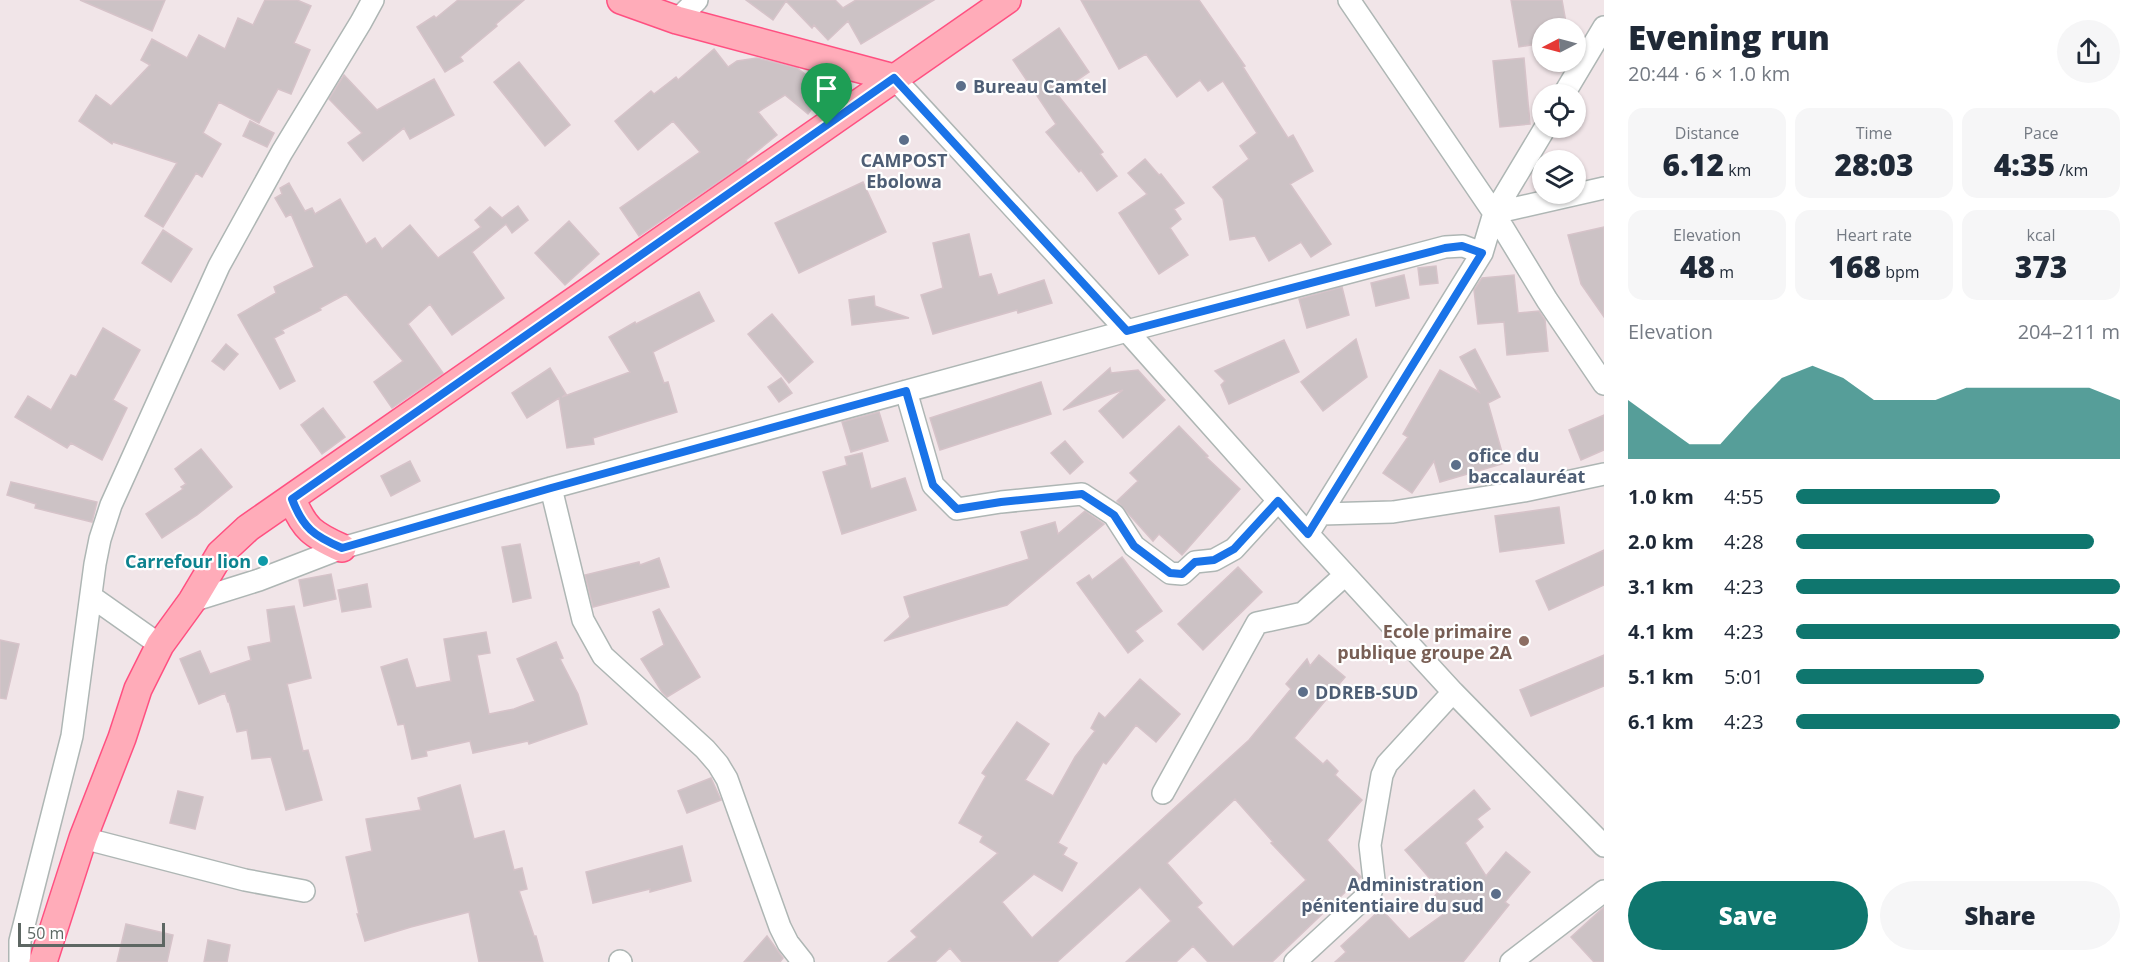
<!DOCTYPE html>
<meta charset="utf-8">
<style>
body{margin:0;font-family:"Open Sans",sans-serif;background:#f6f6f7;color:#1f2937;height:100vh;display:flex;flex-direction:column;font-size:22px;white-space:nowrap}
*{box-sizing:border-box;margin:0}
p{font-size:20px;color:#747a83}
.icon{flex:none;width:33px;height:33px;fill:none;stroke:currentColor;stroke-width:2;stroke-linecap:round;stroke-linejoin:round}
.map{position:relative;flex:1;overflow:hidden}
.side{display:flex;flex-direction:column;background:#fff;width:540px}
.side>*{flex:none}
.needle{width:39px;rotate:264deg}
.tools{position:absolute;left:1532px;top:18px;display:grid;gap:12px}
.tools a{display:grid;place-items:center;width:54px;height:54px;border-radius:50%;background:#fff;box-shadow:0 2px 4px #0004;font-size:30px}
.scale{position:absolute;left:18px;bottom:15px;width:147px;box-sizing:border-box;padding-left:6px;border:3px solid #5d6763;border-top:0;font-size:16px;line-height:21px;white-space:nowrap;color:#5d6763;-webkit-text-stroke:4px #fff;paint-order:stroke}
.pin{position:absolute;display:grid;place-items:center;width:51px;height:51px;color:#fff;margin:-62px -26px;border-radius:50% 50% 50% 0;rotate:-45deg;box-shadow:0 0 6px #0007}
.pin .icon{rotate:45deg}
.round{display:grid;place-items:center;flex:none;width:63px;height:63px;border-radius:32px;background:#f6f6f7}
.summary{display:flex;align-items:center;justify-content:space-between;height:102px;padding:0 24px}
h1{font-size:33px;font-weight:800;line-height:45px}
.stats{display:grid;grid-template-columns:repeat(3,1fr);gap:9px;height:102px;padding:6px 24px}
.stats div{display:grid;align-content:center;border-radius:15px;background:#f6f6f7;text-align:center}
.stats b{font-size:30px;font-weight:800}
.stats small{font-size:16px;font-weight:400}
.stats p{font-size:16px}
.chart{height:168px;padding:12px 24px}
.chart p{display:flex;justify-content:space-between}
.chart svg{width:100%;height:108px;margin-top:6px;fill:#0f766e;opacity:.7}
.primary-button{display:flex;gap:12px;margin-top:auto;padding:12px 24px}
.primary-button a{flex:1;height:69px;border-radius:36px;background:#0f766e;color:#fff;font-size:24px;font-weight:800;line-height:69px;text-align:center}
.primary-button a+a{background:#f6f6f7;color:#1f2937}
ul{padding:0 24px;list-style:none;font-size:20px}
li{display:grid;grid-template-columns:96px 72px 1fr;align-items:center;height:45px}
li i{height:15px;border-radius:8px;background:#0f766e}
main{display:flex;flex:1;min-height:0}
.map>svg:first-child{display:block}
.building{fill:#ccc2c5;stroke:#d6c3c9;stroke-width:1.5;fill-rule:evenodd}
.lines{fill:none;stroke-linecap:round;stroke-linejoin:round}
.minor-casing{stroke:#aeb6b4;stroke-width:24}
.major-casing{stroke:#ff5081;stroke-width:30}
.minor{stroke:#fff;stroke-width:21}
.major{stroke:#ffacb9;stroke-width:27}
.route-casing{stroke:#fff;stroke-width:12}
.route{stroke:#1a73e8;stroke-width:8}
.service-dot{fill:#5c6f8a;stroke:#fff;stroke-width:2}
.culture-dot{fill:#0f9aa8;stroke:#fff;stroke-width:2}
.education-dot{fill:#8d6e63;stroke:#fff;stroke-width:2}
.labels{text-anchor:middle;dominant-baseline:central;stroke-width:4.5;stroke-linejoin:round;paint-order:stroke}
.service-label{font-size:18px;font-weight:bold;fill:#4e5e75;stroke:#fff;text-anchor:start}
.culture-label{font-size:18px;font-weight:bold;fill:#0d838f;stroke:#fff;text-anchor:end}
.education-label{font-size:18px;font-weight:bold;fill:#785e54;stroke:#fff;text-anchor:end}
</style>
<main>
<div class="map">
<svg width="1604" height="962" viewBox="0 0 1604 962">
<rect width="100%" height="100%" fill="#f1e5e8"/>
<!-- building -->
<path class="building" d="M 80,0 L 165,0 L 152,31 Z
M 265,0 L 297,0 L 311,6 L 294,43 L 310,50 L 291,94 L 278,89 L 259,123 L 219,102 L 203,133 L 221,144 L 202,177 L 196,173 L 163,227 L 145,216 L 177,163 L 113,142 L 112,144 L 79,121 L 96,95 L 111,106 L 150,65 L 141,60 L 152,39 L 187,58 L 199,35 L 225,49 L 238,18 L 253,25 Z
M 458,0 L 524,0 L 496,24 L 497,26 L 460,57 L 463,61 L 445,72 L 417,27 L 434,16 L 436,18 Z
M 746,0 L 835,0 L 843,8 L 856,0 L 934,0 L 861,44 L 848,21 L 828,40 L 814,25 L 812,28 L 786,1 L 773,20 Z
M 1081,0 L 1199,0 L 1245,66 L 1243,67 L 1288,138 L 1293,135 L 1313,171 L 1290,184 L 1331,244 L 1311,257 L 1301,242 L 1269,261 L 1255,236 L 1230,240 L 1223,199 L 1213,187 L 1249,159 L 1240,146 L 1257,133 L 1223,81 L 1208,91 L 1200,80 L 1177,97 L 1146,54 L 1119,69 Z
M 1511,0 L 1562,0 L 1567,28 L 1542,28 L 1542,43 L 1519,47 Z
M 1059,28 L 1089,72 L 1057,94 L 1103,152 L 1100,154 L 1117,176 L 1097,191 L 1081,170 L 1079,172 L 1046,132 L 1056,124 L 1013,60 Z
M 714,49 L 728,67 L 737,61 L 757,58 L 797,68 L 826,90 L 808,114 L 785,95 L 758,112 L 777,135 L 746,160 L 747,162 L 639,236 L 620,208 L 700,152 L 673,121 L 638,150 L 615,121 L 651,91 L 654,94 L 676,77 L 678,80 Z
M 1524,58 L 1530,124 L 1500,127 L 1493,61 Z
M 519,62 L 570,125 L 545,146 L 494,82 Z
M 344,75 L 377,110 L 434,79 L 454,115 L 410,139 L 404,128 L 363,161 L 348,143 L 362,133 L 329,99 Z
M 250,121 L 274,133 L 267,147 L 243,136 Z
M 1145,159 L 1159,175 L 1161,174 L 1184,203 L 1174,209 L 1181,219 L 1170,228 L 1188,255 L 1159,274 L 1119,213 L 1147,194 L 1128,173 Z
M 863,182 L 886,232 L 799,273 L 775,223 Z
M 289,183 L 305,211 L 312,208 L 315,214 L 340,199 L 366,244 L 375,238 L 382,249 L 410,225 L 438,258 L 481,227 L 475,220 L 490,207 L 502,218 L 518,206 L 528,220 L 512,233 L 506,224 L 472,252 L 504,298 L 452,335 L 430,304 L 408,324 L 443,373 L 392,408 L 374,382 L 403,361 L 346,294 L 320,308 L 321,310 L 282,330 L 284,333 L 274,338 L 295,381 L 280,389 L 238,315 L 276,293 L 274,287 L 314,267 L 291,214 L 286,217 L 275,198 L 282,194 L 280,188 Z
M 569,221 L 599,254 L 565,285 L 535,253 Z
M 1604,227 L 1604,317 L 1581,284 L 1568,235 Z
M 163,230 L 192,249 L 171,282 L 142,263 Z
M 969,234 L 979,277 L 991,274 L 998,295 L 1044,280 L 1052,303 L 1018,313 L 1017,310 L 933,334 L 921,295 L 943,288 L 933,243 Z
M 1436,266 L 1438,283 L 1420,285 L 1418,268 Z
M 1404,275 L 1409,298 L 1376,306 L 1371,283 Z
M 1514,275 L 1518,313 L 1539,311 L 1545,320 L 1548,351 L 1507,355 L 1504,322 L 1478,324 L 1474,290 L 1482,278 Z
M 1342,287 L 1349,315 L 1307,328 L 1299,299 Z
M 699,292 L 714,321 L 653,352 L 664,383 L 668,382 L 677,412 L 593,438 L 594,444 L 567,448 L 559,398 L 527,418 L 512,393 L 550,368 L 566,394 L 562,397 L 630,372 L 609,337 L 635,322 L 636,324 Z
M 874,296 L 875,306 L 909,318 L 852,325 L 849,300 Z
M 772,314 L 813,362 L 789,383 L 748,334 Z
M 103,328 L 140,350 L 113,400 L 127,408 L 102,460 L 71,443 L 67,448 L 15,417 L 28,396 L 51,410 L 71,375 L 76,377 Z
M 1356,339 L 1367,377 L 1323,411 L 1301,382 Z
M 1284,340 L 1299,372 L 1229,404 L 1221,385 L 1225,381 L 1215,371 Z
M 226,344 L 238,354 L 224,370 L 212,361 Z
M 1475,349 L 1500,397 L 1488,403 L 1505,463 L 1440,482 L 1434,461 L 1412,493 L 1383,473 L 1408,437 L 1403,434 L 1440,370 L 1479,392 L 1460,357 Z
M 1110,368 L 1111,373 L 1138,370 L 1165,400 L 1123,438 L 1099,411 L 1123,390 L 1063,410 Z
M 781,378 L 792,393 L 779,402 L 768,387 Z
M 1041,382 L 1051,414 L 940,450 L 930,418 Z
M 323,408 L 345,437 L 322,454 L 301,425 Z
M 879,412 L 888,441 L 851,452 L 842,422 Z
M 1604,415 L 1604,450 L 1581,460 L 1569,430 Z
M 1179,426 L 1208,456 L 1206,457 L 1240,489 L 1182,555 L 1159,534 L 1153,541 L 1117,501 L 1138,481 L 1130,473 Z
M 1065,441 L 1083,462 L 1070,474 L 1051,453 Z
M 201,449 L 232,487 L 197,515 L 162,538 L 146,514 L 183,489 L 181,487 L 186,484 L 175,469 Z
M 862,453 L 871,489 L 905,478 L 916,510 L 842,534 L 823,472 L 847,465 L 845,457 Z
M 410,461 L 420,481 L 391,496 L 381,476 Z
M 11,482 L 97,502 L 92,522 L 35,508 L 36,504 L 7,495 Z
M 1559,507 L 1564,543 L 1500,552 L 1495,516 Z
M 1085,511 L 1104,524 L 1007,605 L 884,641 L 910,617 L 904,597 L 1029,559 L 1021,532 L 1055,522 L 1058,534 Z
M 520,544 L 531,598 L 513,602 L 502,547 Z
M 1604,550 L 1604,585 L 1549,610 L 1536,581 Z
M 1122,557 L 1162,611 L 1135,631 L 1143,641 L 1128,653 L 1077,583 L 1089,575 L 1092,580 Z
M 659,558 L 669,587 L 593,607 L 585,575 L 639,562 L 640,565 Z
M 1238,567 L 1262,592 L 1203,650 L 1178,624 Z
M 331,574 L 336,599 L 304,606 L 299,580 Z
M 367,584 L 371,607 L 342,612 L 338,590 Z
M 294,606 L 311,678 L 287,684 L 303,751 L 308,750 L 322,800 L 286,810 L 271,757 L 252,759 L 247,730 L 237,732 L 229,702 L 228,702 L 225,693 L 199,704 L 180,659 L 200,651 L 210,674 L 251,660 L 248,647 L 271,642 L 267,610 Z
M 659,609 L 700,677 L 667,697 L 662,692 L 641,659 L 664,645 L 653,612 Z
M 486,632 L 490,653 L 477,655 L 489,714 L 514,709 L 535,701 L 517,659 L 556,642 L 563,658 L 560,659 L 578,694 L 587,724 L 529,744 L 528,741 L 473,753 L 470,741 L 426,751 L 427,756 L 412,759 L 404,724 L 398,725 L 381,667 L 407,659 L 416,688 L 451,681 L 444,639 Z
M 0,640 L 19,644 L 6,699 L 0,698 Z
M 1319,655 L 1345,677 L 1294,738 L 1323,764 L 1327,760 L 1338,771 L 1335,775 L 1362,800 L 1327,840 L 1361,877 L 1272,962 L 1208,962 L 1193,946 L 1176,962 L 1126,962 L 1171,921 L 1140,887 L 1057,962 L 962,962 L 950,948 L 935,962 L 888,962 L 917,937 L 911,931 L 998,853 L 980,842 L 983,836 L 959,823 L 986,776 L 982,773 L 1017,722 L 1049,744 L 1025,780 L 1053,796 L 1075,757 L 1095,731 L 1091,728 L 1099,713 L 1105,718 L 1140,679 L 1180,714 L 1156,742 L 1136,725 L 1106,764 L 1103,762 L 1058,843 L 1067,848 L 1063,855 L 1077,863 L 1062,891 L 1034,874 L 1002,902 L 1032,938 L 1249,740 L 1291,689 L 1286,684 L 1307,659 L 1310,666 ZM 1235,799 L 1273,842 L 1271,843 L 1306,880 L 1233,947 L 1197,907 L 1202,903 L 1167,863 Z
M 1604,655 L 1604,686 L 1531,716 L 1520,690 Z
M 711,778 L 721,800 L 687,813 L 678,791 Z
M 460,785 L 474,839 L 504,831 L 514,870 L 522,868 L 527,889 L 519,891 L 534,936 L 536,936 L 543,962 L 479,962 L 469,912 L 411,927 L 365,941 L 357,914 L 359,914 L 346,857 L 372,851 L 366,819 L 421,810 L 418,798 Z
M 1474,790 L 1490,809 L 1477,819 L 1483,827 L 1465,843 L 1486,876 L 1506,852 L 1530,872 L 1505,902 L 1509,905 L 1463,962 L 1335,962 L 1346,952 L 1341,946 L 1381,909 L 1409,939 L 1448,911 L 1433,898 L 1440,890 L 1405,850 Z
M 178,791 L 203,797 L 195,829 L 170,823 Z
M 682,846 L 691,881 L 650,892 L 650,889 L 593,903 L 586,872 Z
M 1604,907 L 1604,962 L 1594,962 L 1571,937 Z
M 126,924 L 173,935 L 167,962 L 117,962 Z
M 767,936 L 783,958 L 780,962 L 744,962 Z
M 208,940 L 230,945 L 227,962 L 204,962 Z"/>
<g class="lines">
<!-- minor casing -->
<g class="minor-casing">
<path id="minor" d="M 1349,0 L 1494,213 L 1547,300 L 1604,384
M 677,20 L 697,0
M 894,78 L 1127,331 L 1308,534 L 1453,692 L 1604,846
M 1564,94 L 1604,27
M 1494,213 L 1604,188
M 906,391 L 933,485 L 957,509 L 1001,502 L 1082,494 L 1114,515 L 1134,546 L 1170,573 L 1182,574 L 1195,562 L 1214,560 L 1234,549 L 1278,501
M 551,488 L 583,620 L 603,656 L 705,749 L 718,764 L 727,779 L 780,927 L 788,943 L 803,962
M 1322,514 L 1393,512 L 1524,491 L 1604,474
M 1308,534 L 1482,253 L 1494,213 L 1545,128
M 92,597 L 160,645
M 192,601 L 259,580 L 342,548 L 551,488 L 1127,331 L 1445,247 L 1463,246 L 1482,253
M 1163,793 L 1257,623 L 1303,613 L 1345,575
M 83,838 L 245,880 L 304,891
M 620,961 L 621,962
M 20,962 L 20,941 L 72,736 L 95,564 L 100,539 L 111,505 L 219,266 L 282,152 L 361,22 L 373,0
M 1295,962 L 1371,892 L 1374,880 L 1370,845 L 1382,775 L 1387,764 L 1453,692
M 1511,962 L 1604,891"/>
</g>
<!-- major casing -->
<g class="major-casing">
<path id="major" d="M 621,0 L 677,20 L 894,78
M 292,499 C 304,529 313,535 342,548
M 43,962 L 83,838 L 122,738 L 138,689 L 160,645 L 192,601 L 220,554 L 248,528 L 1007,0"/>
</g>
<!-- minor -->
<use href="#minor" class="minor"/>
<!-- major -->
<use href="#major" class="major"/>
</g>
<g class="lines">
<!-- route casing -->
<g class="route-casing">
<path id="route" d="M 894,78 L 1127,331 L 1445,248 L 1462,246 L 1482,253 L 1308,534 L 1278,501 L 1234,549 L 1214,560 L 1195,562 L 1182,574 L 1170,573 L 1134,546 L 1114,515 L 1082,494 L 1001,502 L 957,509 L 933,485 L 906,391 L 551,488 L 342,548 C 314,536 303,528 292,499 Z"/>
</g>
<!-- route -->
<use href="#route" class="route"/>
</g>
<!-- markers -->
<g class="service-dot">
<circle cx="961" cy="86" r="6"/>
<circle cx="904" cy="140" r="6"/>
<circle cx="1456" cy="465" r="6"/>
<circle cx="1303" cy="692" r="6"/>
<circle cx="1496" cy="894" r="6"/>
</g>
<circle class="culture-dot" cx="263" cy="561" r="6"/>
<circle class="education-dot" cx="1524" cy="641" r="6"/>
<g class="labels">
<!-- service labels -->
<g class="service-label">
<text x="973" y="86">Bureau Camtel</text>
<text x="904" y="160" text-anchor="middle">CAMPOST<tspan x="904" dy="21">Ebolowa</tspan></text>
<text x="1468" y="455">ofice du<tspan x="1468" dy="21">baccalauréat</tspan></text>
<text x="1315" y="692">DDREB-SUD</text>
<text x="1484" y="884" text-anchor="end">Administration<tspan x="1484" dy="21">pénitentiaire du sud</tspan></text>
</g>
<!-- culture labels -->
<g class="culture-label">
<text x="251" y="561">Carrefour lion</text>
</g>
<!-- education labels -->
<g class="education-label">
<text x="1512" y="631">Ecole primaire<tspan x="1512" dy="21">publique groupe 2A</tspan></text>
</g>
</g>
</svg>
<div class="tools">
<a><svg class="needle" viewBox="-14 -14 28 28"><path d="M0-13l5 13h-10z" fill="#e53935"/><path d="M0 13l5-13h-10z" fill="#747a83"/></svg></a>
<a><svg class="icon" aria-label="locate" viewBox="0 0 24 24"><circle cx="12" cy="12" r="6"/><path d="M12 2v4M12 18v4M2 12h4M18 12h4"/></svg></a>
<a><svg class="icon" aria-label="layers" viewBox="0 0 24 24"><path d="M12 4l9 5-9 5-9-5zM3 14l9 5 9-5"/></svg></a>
</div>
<div class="scale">50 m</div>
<div class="pin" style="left:827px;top:125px;background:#1e9e55"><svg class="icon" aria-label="arrive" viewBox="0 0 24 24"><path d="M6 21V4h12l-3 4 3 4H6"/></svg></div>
</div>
<section class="side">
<div class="summary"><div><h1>Evening run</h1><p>20:44 · 6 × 1.0 km</p></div><a class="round"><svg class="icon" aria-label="share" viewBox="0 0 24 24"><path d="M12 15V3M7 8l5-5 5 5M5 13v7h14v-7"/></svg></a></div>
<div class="stats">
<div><p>Distance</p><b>6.12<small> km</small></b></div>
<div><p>Time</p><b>28:03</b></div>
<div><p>Pace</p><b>4:35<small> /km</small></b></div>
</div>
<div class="stats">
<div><p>Elevation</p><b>48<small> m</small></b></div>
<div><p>Heart rate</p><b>168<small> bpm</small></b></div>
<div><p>kcal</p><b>373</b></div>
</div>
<div class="chart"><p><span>Elevation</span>204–211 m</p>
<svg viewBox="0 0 160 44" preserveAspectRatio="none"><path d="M0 44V20L10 29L20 38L30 38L40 24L50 11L60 6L70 11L80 20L90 20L100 20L110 15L120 15L130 15L140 15L150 15L160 20V44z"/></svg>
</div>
<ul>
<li><b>1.0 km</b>4:55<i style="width:63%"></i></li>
<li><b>2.0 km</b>4:28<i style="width:92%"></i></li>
<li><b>3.1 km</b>4:23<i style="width:100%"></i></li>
<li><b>4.1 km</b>4:23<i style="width:100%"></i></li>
<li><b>5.1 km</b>5:01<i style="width:58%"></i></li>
<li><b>6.1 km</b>4:23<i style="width:100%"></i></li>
</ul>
<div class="primary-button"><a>Save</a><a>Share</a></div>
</section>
</main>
